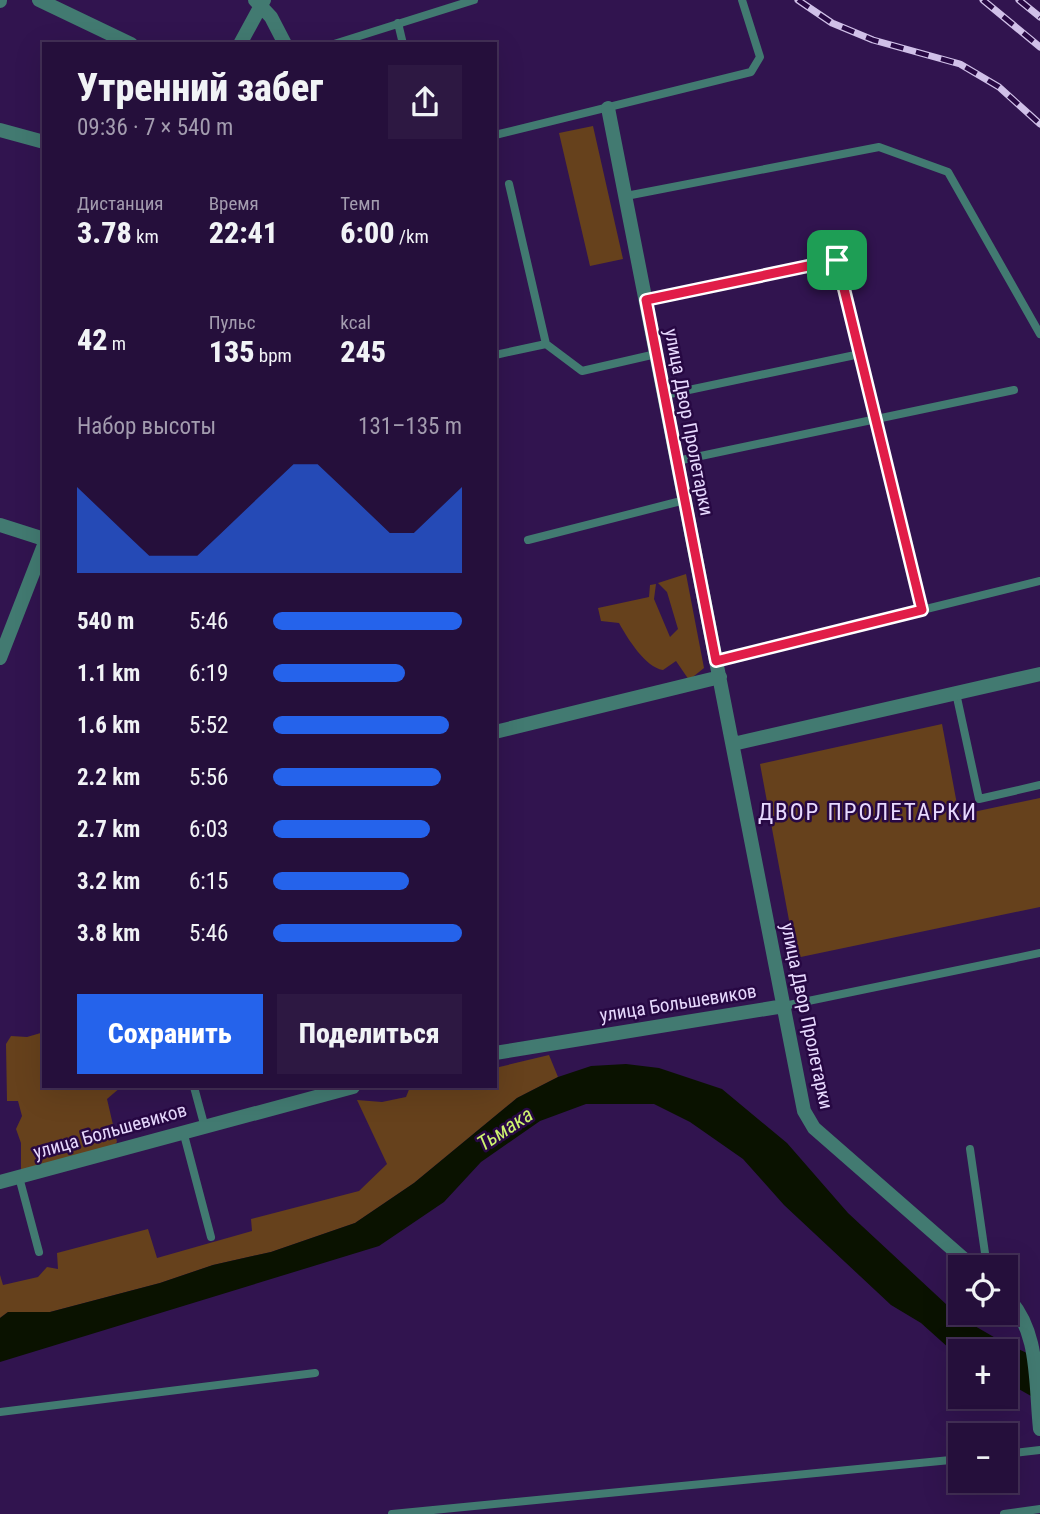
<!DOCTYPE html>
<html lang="ru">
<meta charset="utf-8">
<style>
body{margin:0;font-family:"Roboto Condensed",sans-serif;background:#2d1842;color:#f1f3f6;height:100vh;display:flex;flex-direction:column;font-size:26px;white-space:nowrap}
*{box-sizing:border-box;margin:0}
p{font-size:23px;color:#a39caf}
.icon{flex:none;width:38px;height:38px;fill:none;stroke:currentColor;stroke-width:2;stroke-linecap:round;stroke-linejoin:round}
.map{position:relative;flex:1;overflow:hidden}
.sheet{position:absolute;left:42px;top:42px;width:455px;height:1046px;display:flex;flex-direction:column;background:#250f3b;border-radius:0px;box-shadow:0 7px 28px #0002,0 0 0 2px #422f55}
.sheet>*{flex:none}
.fabs{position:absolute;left:948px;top:1255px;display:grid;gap:14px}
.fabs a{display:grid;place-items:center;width:70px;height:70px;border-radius:0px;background:#250f3b;box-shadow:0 7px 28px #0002,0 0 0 2px #422f55;font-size:35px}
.pin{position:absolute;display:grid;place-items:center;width:60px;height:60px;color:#fff;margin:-30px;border-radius:14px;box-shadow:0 4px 10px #0006}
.round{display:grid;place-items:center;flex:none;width:74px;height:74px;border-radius:0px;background:#2d1842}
.summary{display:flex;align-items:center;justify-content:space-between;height:119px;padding:0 35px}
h1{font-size:38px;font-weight:800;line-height:52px}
.metrics{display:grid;grid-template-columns:repeat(3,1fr);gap:10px;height:119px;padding:7px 35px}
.metrics div{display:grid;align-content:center}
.metrics b{font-size:30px;font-weight:800}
.metrics small{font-size:19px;font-weight:400}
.metrics p{font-size:19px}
.chart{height:196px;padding:14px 35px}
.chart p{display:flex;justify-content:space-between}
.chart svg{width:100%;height:126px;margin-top:7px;fill:#2563eb;opacity:.7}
.primary-button{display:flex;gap:14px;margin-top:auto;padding:14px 35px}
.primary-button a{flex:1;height:80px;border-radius:0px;background:#2563eb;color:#fff;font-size:28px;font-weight:800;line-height:80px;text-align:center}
.primary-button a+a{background:#2d1842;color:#f1f3f6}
ul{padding:0 35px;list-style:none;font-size:23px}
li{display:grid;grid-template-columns:112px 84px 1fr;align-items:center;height:52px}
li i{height:18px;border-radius:9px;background:#2563eb}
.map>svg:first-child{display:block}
.green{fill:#66411c}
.water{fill:#0a1200}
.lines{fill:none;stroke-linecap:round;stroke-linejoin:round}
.service{stroke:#427a71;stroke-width:8}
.minor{stroke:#427a71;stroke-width:14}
.rail-casing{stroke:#d0c0e8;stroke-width:7}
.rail{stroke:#270843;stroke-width:4.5;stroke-dasharray:13;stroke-linecap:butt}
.route-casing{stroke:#fff;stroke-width:14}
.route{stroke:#e11d48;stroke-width:9}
.labels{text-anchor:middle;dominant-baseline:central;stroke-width:5;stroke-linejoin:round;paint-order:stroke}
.street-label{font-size:19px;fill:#e7d9fe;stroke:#270843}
.water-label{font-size:21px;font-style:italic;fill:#cef46f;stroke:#270843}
.quarter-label{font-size:23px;letter-spacing:2px;fill:#e7d9fe;stroke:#270843}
</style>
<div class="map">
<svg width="1040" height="1514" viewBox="0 0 1040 1514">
<rect width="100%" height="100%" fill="#31144f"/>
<!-- green -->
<path class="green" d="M 593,126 L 623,259 L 590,266 L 559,133 Z
M 686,574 L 704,668 L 689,680 L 676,661 L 663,670 C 645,667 628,639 619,623 L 601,621 L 598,608 L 649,597 L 650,585 L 656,584 L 654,599 L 670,637 L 678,629 L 667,592 L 658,583 Z
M 942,724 L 959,815 L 1040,798 L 1040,907 L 796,958 L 760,764 Z
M 44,1032 L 44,1087 L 121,1087 L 107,1099 L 117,1142 L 110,1149 L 21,1170 L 21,1143 L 16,1129 L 22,1116 L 18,1101 L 7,1101 L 6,1044 L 11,1036 L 27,1037 Z
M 549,1055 L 558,1077 L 517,1098 L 414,1183 L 355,1223 L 271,1252 L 213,1265 L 160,1283 L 50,1312 L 8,1312 L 0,1318 L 0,1275 L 3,1285 L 38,1277 L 47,1267 L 58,1269 L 57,1253 L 148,1229 L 157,1258 L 252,1231 L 251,1219 L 359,1191 L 387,1164 L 357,1100 L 382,1102 L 406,1097 L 410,1087 L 495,1087 L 495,1068 Z"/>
<!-- water -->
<path class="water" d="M 626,1064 L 659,1068 L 722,1089 L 787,1143 L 848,1213 L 961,1318 L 999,1340 L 1040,1359 L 1031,1396 L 1006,1382 L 1006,1351 L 961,1351 L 960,1358 L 921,1323 L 891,1305 L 784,1205 L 743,1159 L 690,1122 L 654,1104 L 586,1104 L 540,1121 L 481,1162 L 444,1202 L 379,1246 L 0,1362 L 0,1318 L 8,1312 L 50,1312 L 160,1283 L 213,1265 L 271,1252 L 355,1223 L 414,1183 L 517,1098 L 558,1077 L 591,1066 Z"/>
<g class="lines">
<!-- service -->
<path class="service" d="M 398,23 L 403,44
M 334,44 L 474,0
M 495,135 L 751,72 L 760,57 L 742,0
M 509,184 L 546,344
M 626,196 L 879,147 L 948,172 L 1040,334
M 646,300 L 837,260
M 495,355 L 546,344 L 582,371 L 656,354
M 665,395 L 860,354
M 677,461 L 1014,390
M 528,540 L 685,500
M 922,610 L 1040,581
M 716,661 L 922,610 L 835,246
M 956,693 L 979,799 L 1040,785
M 784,1006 L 1040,953
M 194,1087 L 204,1124
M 183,1131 L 211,1237
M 970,1149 L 987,1267
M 19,1177 L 39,1252
M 0,1412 L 315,1373
M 1006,1454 L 1040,1450
M 392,1514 L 961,1459
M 1004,1514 L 1040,1509"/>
<!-- minor -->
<path class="minor" d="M 39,0 L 131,44
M 255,0 L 271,17 L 285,44
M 0,1 L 0,0
M 240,44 L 264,0
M 608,108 L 804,1111 L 814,1128 L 973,1267
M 0,130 L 44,142
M 0,525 L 44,539
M 0,658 L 44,545
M 495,732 L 720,677
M 733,744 L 1040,674
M 495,1053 L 784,1006
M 0,1182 L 353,1087
M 1006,1296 C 1040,1330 1035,1382 1040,1429"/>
<!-- rail casing -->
<g class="rail-casing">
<path id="rail" d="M 798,0 L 832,23 L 873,40 L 960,64 L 999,87 L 1040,124
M 983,0 L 1040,47
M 1019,0 L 1040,17"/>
</g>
<!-- rail -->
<use href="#rail" class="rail"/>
</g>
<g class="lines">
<!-- route casing -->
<g class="route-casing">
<path id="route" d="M 837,260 L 922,610 L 716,661 L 646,300 Z"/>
</g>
<!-- route -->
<use href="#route" class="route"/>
</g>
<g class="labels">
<!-- street labels -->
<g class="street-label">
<text transform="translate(689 422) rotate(79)">улица Двор Пролетарки</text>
<text transform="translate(678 1003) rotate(-9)">улица Большевиков</text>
<text transform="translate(807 1016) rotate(78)">улица Двор Пролетарки</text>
<text transform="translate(110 1131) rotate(-16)">улица Большевиков</text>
</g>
<!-- water labels -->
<g class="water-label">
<text transform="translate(505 1129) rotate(-33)">Тьмака</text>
</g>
<!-- quarter labels -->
<g class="quarter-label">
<text x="868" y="812">ДВОР ПРОЛЕТАРКИ</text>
</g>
</g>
</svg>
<div class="fabs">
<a><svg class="icon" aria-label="locate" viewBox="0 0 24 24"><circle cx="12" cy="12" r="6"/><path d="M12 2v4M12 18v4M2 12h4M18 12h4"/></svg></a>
<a>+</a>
<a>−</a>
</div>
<div class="pin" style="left:837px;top:260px;background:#1e9e55"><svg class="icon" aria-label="arrive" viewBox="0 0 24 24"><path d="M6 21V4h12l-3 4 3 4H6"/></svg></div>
<section class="sheet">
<div class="summary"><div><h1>Утренний забег</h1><p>09:36 · 7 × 540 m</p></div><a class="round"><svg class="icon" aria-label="share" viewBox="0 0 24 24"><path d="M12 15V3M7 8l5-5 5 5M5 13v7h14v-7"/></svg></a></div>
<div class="metrics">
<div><p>Дистанция</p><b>3.78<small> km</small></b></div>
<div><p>Время</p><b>22:41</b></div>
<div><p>Темп</p><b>6:00<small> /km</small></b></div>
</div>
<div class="metrics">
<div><b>42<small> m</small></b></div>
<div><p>Пульс</p><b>135<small> bpm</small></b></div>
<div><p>kcal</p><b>245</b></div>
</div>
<div class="chart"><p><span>Набор высоты</span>131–135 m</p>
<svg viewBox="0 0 160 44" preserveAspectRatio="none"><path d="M0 44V14L10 22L20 30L30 38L40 38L50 38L60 30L70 22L80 14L90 6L100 6L110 14L120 22L130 30L140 30L150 22L160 14V44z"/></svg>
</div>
<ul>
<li><b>540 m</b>5:46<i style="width:100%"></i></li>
<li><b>1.1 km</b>6:19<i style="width:70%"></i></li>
<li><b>1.6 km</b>5:52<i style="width:93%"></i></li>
<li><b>2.2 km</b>5:56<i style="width:89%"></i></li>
<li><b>2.7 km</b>6:03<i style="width:83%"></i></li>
<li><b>3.2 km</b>6:15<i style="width:72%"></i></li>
<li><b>3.8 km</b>5:46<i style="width:100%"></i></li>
</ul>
<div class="primary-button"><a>Сохранить</a><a>Поделиться</a></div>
</section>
</div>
